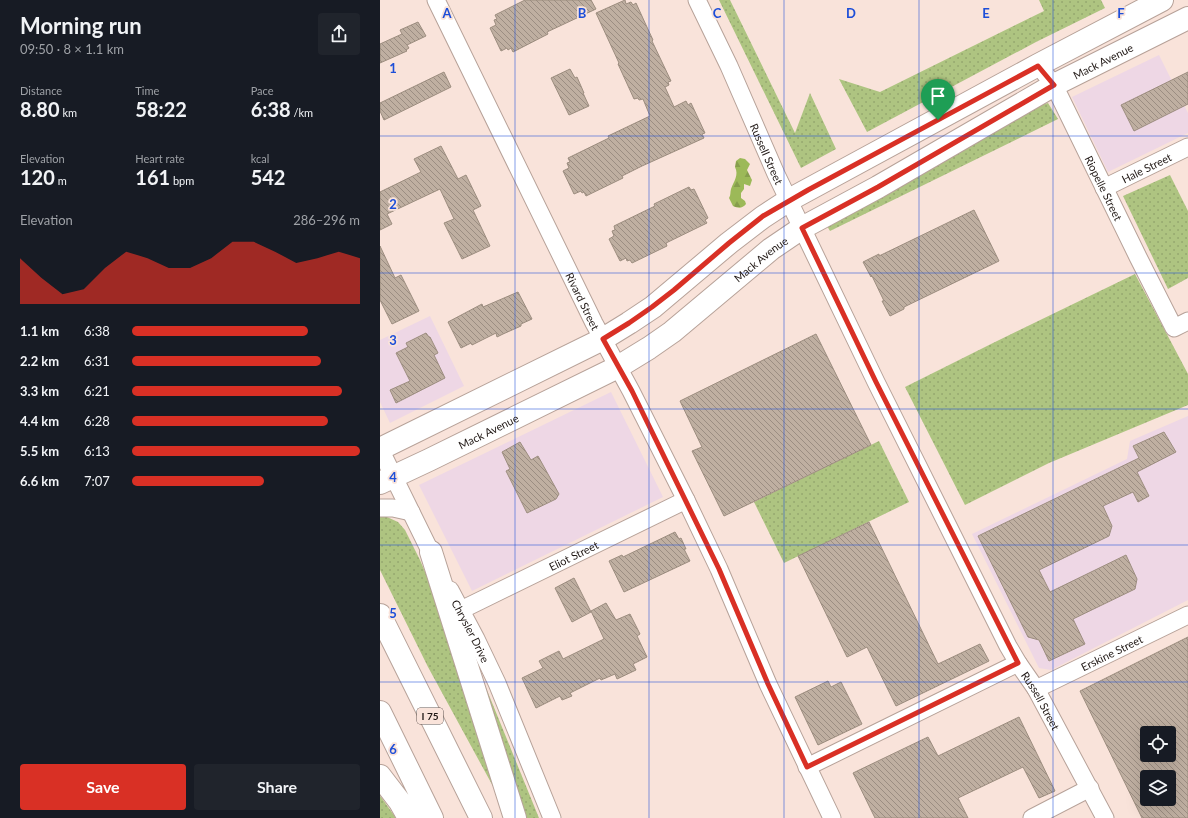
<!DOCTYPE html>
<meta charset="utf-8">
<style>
body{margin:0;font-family:Lato,sans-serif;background:#20242c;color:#f1f3f6;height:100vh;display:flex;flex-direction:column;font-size:15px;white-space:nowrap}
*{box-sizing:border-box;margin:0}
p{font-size:13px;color:#9ea1a6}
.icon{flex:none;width:22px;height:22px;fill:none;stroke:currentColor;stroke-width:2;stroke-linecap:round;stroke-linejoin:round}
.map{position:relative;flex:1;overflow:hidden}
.panel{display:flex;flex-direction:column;background:#171b24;width:380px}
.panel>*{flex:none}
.fabs{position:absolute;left:760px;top:726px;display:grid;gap:8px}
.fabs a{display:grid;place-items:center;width:36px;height:36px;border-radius:4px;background:#171b24;box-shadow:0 4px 16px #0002;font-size:20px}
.pin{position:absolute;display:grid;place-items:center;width:34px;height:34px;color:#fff;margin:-41px -17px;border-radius:50% 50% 50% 0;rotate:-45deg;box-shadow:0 0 4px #0007}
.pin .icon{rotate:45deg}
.round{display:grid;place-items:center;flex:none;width:42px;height:42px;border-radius:4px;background:#20242c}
.overview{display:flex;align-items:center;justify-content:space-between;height:68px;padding:0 20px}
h1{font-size:22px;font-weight:700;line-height:30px}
.stats{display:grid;grid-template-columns:repeat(3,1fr);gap:6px;height:68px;padding:4px 20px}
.stats div{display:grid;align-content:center}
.stats b{font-size:20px;font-weight:700}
.stats small{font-size:11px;font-weight:400}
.stats p{font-size:11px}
.chart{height:112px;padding:8px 20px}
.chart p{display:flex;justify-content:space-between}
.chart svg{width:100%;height:72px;margin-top:4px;fill:#d93025;opacity:.7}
.button{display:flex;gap:8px;margin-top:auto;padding:8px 20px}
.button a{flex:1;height:46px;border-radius:4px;background:#d93025;color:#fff;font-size:16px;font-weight:700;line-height:46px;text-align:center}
.button a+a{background:#20242c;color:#f1f3f6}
ul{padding:0 20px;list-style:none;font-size:13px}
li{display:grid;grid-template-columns:64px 48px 1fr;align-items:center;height:30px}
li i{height:10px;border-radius:5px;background:#d93025}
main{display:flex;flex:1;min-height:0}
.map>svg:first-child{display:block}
.commercial{fill:#eed7e5}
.grass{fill:url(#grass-dots)}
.forest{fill:url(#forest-firs)}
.building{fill:url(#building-back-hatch);stroke:#9c8d7f;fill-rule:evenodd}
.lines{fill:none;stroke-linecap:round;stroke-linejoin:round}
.minor-casing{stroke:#b7a299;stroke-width:19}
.major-casing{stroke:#b7a299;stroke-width:24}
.highway-casing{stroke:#b7a299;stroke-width:24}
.minor{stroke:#fff;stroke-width:17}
.major{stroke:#fff;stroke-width:22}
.highway{stroke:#fff;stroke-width:22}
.route-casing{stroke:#fff;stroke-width:8}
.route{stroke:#d93025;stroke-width:5}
.grid{fill:none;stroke:#1d4ed8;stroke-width:1;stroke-opacity:0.55}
.labels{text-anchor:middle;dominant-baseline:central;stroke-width:3.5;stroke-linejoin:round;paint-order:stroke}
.shield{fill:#f9e3da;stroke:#615550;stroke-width:1}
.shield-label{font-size:10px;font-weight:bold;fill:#201815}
.street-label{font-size:11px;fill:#201815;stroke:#f9e3da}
.grid-label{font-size:13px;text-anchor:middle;font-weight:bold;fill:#1d4ed8;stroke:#f9e3da;stroke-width:3.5;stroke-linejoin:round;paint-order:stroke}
</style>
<main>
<section class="panel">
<div class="overview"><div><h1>Morning run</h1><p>09:50 · 8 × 1.1 km</p></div><a class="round"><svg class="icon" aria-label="share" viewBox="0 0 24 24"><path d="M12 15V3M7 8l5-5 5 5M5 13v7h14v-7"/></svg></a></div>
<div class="stats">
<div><p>Distance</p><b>8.80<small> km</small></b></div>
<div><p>Time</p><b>58:22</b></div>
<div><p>Pace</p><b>6:38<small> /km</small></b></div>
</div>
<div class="stats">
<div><p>Elevation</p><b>120<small> m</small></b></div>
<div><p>Heart rate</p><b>161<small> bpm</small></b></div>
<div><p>kcal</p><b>542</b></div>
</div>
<div class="chart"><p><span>Elevation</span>286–296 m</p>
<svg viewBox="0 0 160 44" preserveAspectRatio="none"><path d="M0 44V16L10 28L20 38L30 35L40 22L50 12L60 16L70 22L80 22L90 16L100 6L110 6L120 12L130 19L140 16L150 12L160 16V44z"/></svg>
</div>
<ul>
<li><b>1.1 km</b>6:38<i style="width:77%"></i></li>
<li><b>2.2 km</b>6:31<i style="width:83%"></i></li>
<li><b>3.3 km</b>6:21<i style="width:92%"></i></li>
<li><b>4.4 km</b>6:28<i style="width:86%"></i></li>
<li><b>5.5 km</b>6:13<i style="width:100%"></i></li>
<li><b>6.6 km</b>7:07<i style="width:58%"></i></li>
</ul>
<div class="button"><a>Save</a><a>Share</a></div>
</section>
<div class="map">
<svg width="808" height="818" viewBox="0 0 808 818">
<defs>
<pattern id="grass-dots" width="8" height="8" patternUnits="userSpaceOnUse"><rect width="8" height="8" fill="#aec481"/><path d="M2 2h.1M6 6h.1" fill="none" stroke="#95a86f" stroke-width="1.8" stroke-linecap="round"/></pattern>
<pattern id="forest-firs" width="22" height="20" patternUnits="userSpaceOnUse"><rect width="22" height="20" fill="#9cb958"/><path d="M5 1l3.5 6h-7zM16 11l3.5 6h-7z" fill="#869e4c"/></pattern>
<pattern id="building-back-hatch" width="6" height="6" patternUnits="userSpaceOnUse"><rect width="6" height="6" fill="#bfafa1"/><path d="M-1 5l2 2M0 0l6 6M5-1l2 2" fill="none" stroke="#9b8d82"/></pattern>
</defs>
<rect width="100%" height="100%" fill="#f9e3da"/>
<!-- commercial -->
<path class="commercial" d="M 779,55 L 808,113 L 808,133 L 728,172 L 692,97 Z
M 50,316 L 84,386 L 10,423 L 0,402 L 0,340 Z
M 231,392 L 283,497 L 92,591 L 39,485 Z
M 808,416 L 808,600 L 671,670 L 659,668 L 592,534 L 747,459 L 750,441 Z"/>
<!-- grass -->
<path class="grass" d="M 339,0 L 350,0 L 415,133 L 430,93 L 456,149 L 421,168 Z
M 659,0 L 721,0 L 725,8 L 656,42 L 487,132 L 459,79 L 500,92 L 664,11 Z
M 668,103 L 678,119 L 450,231 L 447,226 L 450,223 L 661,105 Z
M 790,175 L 808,211 L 808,278 L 788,289 L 743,196 Z
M 755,274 L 808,374 L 808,405 L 669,463 L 585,505 L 525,387 L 613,343 Z
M 499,441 L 529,502 L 404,563 L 374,502 Z
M 0,516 L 7,517 L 18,522 L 25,530 L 40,560 L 59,604 L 115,790 L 48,667 L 0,570 Z
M 102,678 L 159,818 L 143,818 Z
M 0,796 L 1,797 L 16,818 L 0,818 Z"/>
<!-- forest -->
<path class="forest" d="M 360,158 L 365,159 L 370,164 L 367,170 L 372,180 L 370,186 L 364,184 L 364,189 L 361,193 L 361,198 L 365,201 L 366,204 C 362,209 358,208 353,206 L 349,198 C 351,195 350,192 351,189 C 354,181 359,175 355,167 L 356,161 Z"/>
<!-- building -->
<path class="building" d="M 145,0 L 211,0 L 216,9 L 167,32 L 168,34 L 133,52 L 131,48 L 128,50 L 127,48 L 121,51 L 110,28 L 116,25 L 114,20 L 117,19 L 115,15 Z
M 245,0 L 246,4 L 251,2 L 253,5 L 256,3 L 266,25 L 273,40 L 272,41 L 291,81 L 288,82 L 289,85 L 285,87 L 294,107 L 306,101 L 308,105 L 311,103 L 325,133 L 322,134 L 324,138 L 262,166 L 242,176 L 243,178 L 206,196 L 204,192 L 202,193 L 201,191 L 194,194 L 183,171 L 189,168 L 187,163 L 190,162 L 188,158 L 229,138 L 228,136 L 270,116 L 263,99 L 259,100 L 258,98 L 254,99 L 238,64 L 239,63 L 216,13 Z
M 38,22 L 46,36 L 27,45 L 29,48 L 26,50 L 27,51 L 0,63 L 0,44 L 22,34 L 20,30 Z
M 190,69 L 195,78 L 197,77 L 204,93 L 203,93 L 209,106 L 189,115 L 171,78 Z
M 64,72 L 71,87 L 4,120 L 0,111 L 0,103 Z
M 808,72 L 808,104 L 754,131 L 741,105 Z
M 61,146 L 78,179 L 86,175 L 101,206 L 93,210 L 110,246 L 82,259 L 64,223 L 74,219 L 60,189 L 7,214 L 12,224 L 0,230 L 0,192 L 41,172 L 34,159 Z
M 309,187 L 311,190 L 314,189 L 328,218 L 325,220 L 327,223 L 286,243 L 287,246 L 252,263 L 250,260 L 247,261 L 246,258 L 240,261 L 229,239 L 234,236 L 232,231 L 235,230 L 234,226 L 275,206 L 274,204 Z
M 594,210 L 619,261 L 524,307 L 524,309 L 510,316 L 502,301 L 504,301 L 492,276 L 491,277 L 483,262 L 499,254 L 499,256 Z
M 0,246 L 15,278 L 21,275 L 39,311 L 12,324 L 0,300 Z
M 138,292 L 152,319 L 141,324 L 141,326 L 123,334 L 117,337 L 116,333 L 92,345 L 91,343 L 81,348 L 68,322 L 102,304 L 103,307 Z
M 46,333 L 49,337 L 50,337 L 58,353 L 54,355 L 65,378 L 16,403 L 10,390 L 30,381 L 16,353 L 28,347 L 26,343 Z
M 436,334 L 491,445 L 344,516 L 312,451 L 322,447 L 300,401 Z
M 784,432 L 796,452 L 757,472 L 769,496 L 758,502 L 753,492 L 723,506 L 732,526 L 729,536 L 659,570 L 670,592 L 746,555 L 757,579 L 755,589 L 693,619 L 705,644 L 669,661 L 659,640 L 648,637 L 598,536 L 759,458 L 753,446 Z
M 140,442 L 151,460 L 158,456 L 179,494 L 176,499 L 147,513 L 126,471 L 130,469 L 122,452 Z
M 489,522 L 558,664 L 600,644 L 609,661 L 516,706 L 487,647 L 467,657 L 418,556 Z
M 295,532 L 299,539 L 301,538 L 306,549 L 304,549 L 310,561 L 244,592 L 229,561 L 242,555 L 243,557 Z
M 194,578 L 211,612 L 192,622 L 175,588 Z
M 226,603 L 236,620 L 250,614 L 260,634 L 257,636 L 267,657 L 253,664 L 256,670 L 237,679 L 235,674 L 221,680 L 220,678 L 190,693 L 192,696 L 182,700 L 180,696 L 156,708 L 142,678 L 163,668 L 159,661 L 179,651 L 183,659 L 224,639 L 211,611 Z
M 808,637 L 808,818 L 762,818 L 700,691 ZM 767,733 L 789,733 L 789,755 L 767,755 ZM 767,777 L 789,777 L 789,799 L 767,799 Z
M 448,681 L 451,687 L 461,682 L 482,724 L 438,745 L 415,697 Z
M 639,717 L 675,791 L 659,798 L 643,767 L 578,798 L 588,818 L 495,818 L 473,773 L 548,737 L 558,756 Z"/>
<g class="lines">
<!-- minor casing -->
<g class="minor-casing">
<g id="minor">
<path id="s1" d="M 56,0 L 214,323 L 251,391 L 306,500 L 339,569 L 388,684 L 452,818"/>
<path id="s2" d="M 317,0 L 349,66 L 396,174 L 496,382 L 628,646 L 638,663 L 656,689 L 725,818"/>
<path id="s3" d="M 658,65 L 674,85 L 758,257 L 794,328 L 808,321"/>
<path id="s4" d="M 724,188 L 808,147"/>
<path d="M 0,449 L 56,563"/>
<path d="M 0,508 L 13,508 L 31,512"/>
<path id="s5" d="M 70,590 L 96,639 L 117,683 L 172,818"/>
<path id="s6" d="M 81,610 L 306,500"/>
<path id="s7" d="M 656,689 L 808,615"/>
<path d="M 427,767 L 638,663"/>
<path d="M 652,818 L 710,788"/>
</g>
</g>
<!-- major casing -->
<g class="major-casing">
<g id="major">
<path d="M 0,449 L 223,339 L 249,323 L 273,307 L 349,243 L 383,217 L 409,200 L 658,65 L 782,0"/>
<path id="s8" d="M 0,483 L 49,460 L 238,367 L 269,348 L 292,332 L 391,249 L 422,228 L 498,187 L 674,85 L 808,18"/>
</g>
</g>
<!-- highway casing -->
<g class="highway-casing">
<path id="highway" d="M 51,552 L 135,818
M 0,615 L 101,818
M 0,712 L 52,818
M 0,776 L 20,802 L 29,818"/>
</g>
<!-- minor -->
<use href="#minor" class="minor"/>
<!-- major -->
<use href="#major" class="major"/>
<!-- highway -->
<use href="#highway" class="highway"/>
</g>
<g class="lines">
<!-- route casing -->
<g class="route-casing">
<path id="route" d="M 658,66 L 674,85 L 498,187 L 422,228 L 496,382 L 638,663 L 427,767 L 388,684 L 339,569 L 252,391 L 223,339 L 249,323 L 272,307 L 294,290 L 349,243 L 383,216 L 428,190 Z"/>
</g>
<!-- route -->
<use href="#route" class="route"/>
</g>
<!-- grid -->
<path class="grid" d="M 135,0 L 135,818M 269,0 L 269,818M 404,0 L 404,818M 539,0 L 539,818M 673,0 L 673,818M 0,136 L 808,136M 0,273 L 808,273M 0,409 L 808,409M 0,545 L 808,545M 0,682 L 808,682"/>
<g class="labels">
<!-- shield labels -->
<rect class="shield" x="37" y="708" width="26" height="16" rx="3"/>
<g class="shield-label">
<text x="50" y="716">I 75</text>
</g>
<!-- street labels -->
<g class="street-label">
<text stroke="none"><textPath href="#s8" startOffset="840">Mack Avenue</textPath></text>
<text stroke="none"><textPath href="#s2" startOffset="169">Russell Street</textPath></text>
<text stroke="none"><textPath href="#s4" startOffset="47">Hale Street</textPath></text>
<text stroke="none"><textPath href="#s3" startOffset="140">Riopelle Street</textPath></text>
<text stroke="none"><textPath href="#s8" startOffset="444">Mack Avenue</textPath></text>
<text stroke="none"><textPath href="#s1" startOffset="335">Rivard Street</textPath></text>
<text stroke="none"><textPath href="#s8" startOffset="120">Mack Avenue</textPath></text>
<text stroke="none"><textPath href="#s6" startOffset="125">Eliot Street</textPath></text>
<text stroke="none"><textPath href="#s5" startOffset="46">Chrysler Drive</textPath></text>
<text stroke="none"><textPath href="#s7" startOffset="84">Erskine Street</textPath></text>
<text stroke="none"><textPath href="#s2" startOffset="781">Russell Street</textPath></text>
</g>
</g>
<g class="grid-label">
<text x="67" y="18">A</text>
<text x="202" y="18">B</text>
<text x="337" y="18">C</text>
<text x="471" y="18">D</text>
<text x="606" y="18">E</text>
<text x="741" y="18">F</text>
<text x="13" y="73">1</text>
<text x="13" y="209">2</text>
<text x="13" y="345">3</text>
<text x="13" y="482">4</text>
<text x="13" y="618">5</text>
<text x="13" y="754">6</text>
</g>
</svg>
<div class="fabs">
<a><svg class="icon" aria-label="locate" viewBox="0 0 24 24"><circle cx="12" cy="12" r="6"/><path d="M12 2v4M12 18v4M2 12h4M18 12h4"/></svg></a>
<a><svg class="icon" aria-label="layers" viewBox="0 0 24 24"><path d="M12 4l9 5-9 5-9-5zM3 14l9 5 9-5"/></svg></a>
</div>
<div class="pin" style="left:558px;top:120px;background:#1e9e55"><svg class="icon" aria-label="arrive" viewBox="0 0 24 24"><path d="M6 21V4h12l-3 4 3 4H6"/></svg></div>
</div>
</main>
